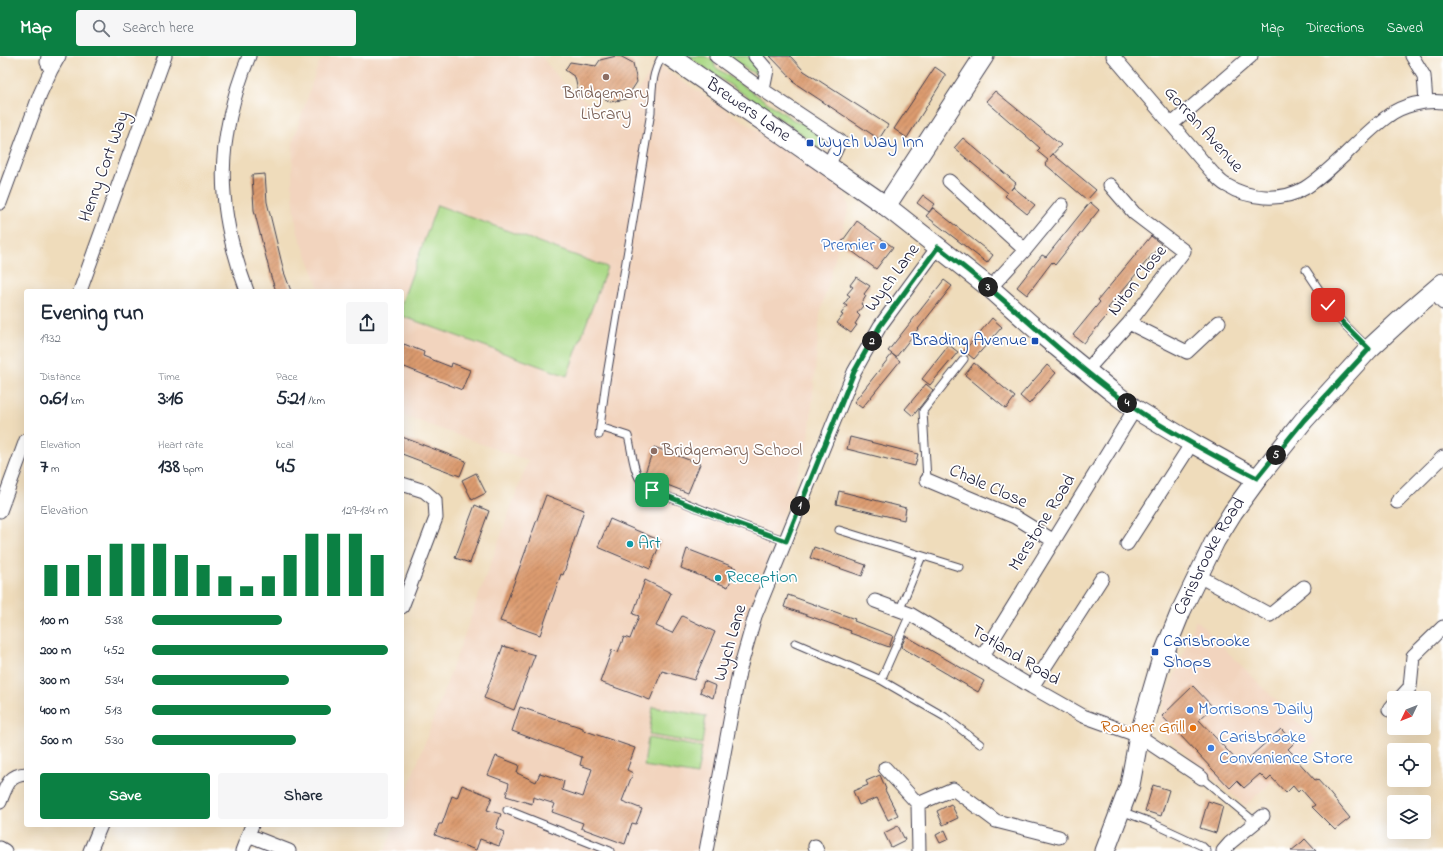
<!DOCTYPE html>
<meta charset="utf-8">
<style>
body{margin:0;font-family:"Indie Flower",sans-serif;background:#f6f6f7;color:#1f2937;height:100vh;display:flex;flex-direction:column;font-size:15px;white-space:nowrap}
*{box-sizing:border-box;margin:0}
p{font-size:13px;color:#747a83}
.icon{flex:none;width:22px;height:22px;fill:none;stroke:currentColor;stroke-width:2;stroke-linecap:round;stroke-linejoin:round}
.map{position:relative;flex:1;overflow:hidden}
.side{position:absolute;left:24px;top:233px;width:380px;height:538px;display:flex;flex-direction:column;background:#fff;border-radius:4px;box-shadow:0 4px 16px #0002}
.side>*{flex:none}
.needle{width:26px;rotate:227deg}
.controls{position:absolute;left:1387px;top:635px;display:grid;gap:8px}
.controls a{display:grid;place-items:center;width:44px;height:44px;border-radius:4px;background:#fff;box-shadow:0 4px 16px #0002;font-size:20px}
.pin{position:absolute;display:grid;place-items:center;width:34px;height:34px;color:#fff;margin:-17px;border-radius:8px;box-shadow:0 2px 6px #0006}
.km{position:absolute;width:20px;height:20px;margin:-10px;border-radius:50%;background:#222;color:#fff;font-size:11px;line-height:20px;text-align:center}
.round{display:grid;place-items:center;flex:none;width:42px;height:42px;border-radius:4px;background:#f6f6f7}
.overview{display:flex;align-items:center;justify-content:space-between;height:68px;padding:0 16px}
h1{font-size:22px;font-weight:700;line-height:30px}
.stats{display:grid;grid-template-columns:repeat(3,1fr);gap:6px;height:68px;padding:4px 16px}
.stats div{display:grid;align-content:center}
.stats b{font-size:20px;font-weight:700}
.stats small{font-size:11px;font-weight:400}
.stats p{font-size:11px}
.chart{height:112px;padding:8px 16px}
.chart p{display:flex;justify-content:space-between}
.chart svg{width:100%;height:72px;margin-top:4px;stroke:#0b8043;stroke-width:6}
.primary-button{display:flex;gap:8px;margin-top:auto;padding:8px 16px}
.primary-button a{flex:1;height:46px;border-radius:4px;background:#0b8043;color:#fff;font-size:16px;font-weight:700;line-height:46px;text-align:center}
.primary-button a+a{background:#f6f6f7;color:#1f2937}
ul{padding:0 16px;list-style:none;font-size:13px}
li{display:grid;grid-template-columns:64px 48px 1fr;align-items:center;height:30px}
li i{height:10px;border-radius:5px;background:#0b8043}
header{display:flex;align-items:center;gap:24px;box-sizing:border-box;height:56px;padding:0 20px;background:#0b8043;color:#fff}
header strong{font-size:19px}
nav{display:flex;gap:22px;margin-inline-start:auto;font-size:14px}
.search{width:280px;height:36px;background:#f6f6f7;display:flex;align-items:center;gap:10px;box-sizing:border-box;padding:0 14px;border-radius:4px;color:#747a83;font-size:15px}
.map>svg:first-child{display:block}
.built{fill:#f2d4be}
.grass{fill:#aad986;stroke:#667e60}
.building{fill:url(#building-hatch)}
.lines{fill:none;stroke-linecap:round;stroke-linejoin:round}
.lane-casing{stroke:#413e4e;stroke-width:9}
.street-casing{stroke:#413e4e;stroke-width:15}
.secondary-casing{stroke:#413e4e;stroke-width:21}
.lane{stroke:#fff;stroke-width:7}
.street{stroke:#fff;stroke-width:13}
.secondary{stroke:#fff;stroke-width:19}
.route-casing{stroke:#fff;stroke-width:8}
.route{stroke:#0b8043;stroke-width:5}
.education-dot{fill:#8d6e63;stroke:#fff;stroke-width:1.5}
.transit-dot{fill:#1a4fb4;stroke:#fff;stroke-width:1.5}
.shop-dot{fill:#3f7fe0;stroke:#fff;stroke-width:1.5}
.culture-dot{fill:#0f9aa8;stroke:#fff;stroke-width:1.5}
.food-dot{fill:#e8710a;stroke:#fff;stroke-width:1.5}
.labels{text-anchor:middle;dominant-baseline:central;stroke-width:3.5;stroke-linejoin:round;paint-order:stroke}
.education-label{font-size:18px;fill:#785e54;stroke:#fff}
.street-label{font-size:18px;fill:#22223b;stroke:#fff}
.transit-label{font-size:18px;fill:#164399;stroke:#fff;text-anchor:start}
.shop-label{font-size:18px;fill:#366cbe;stroke:#fff;text-anchor:start}
.culture-label{font-size:18px;fill:#0d838f;stroke:#fff;text-anchor:start}
.food-label{font-size:18px;fill:#c56008;stroke:#fff;text-anchor:end}
</style>
<header>
<strong>Map</strong>
<div class="search"><svg class="icon" aria-label="search" viewBox="0 0 24 24"><circle cx="10" cy="10" r="6"/><path d="M15 15l6 6"/></svg>Search here</div>
<nav><a>Map</a><a>Directions</a><a>Saved</a></nav>
</header>
<div class="map">
<svg width="1443" height="795" viewBox="0 0 1443 795">
<defs>
<pattern id="building-hatch" width="6" height="6" patternUnits="userSpaceOnUse"><rect width="6" height="6" fill="#dc9b6f"/><path d="M-1 1l2-2M0 6l6-6M5 7l2-2" fill="none" stroke="#b27e5c"/></pattern>
</defs>
<rect width="100%" height="100%" fill="#fff"/>
<filter id="ink" filterUnits="userSpaceOnUse"><feTurbulence type="fractalNoise" baseFrequency=".025" numOctaves="2"/><feDisplacementMap in="SourceGraphic" scale="8" xChannelSelector="R" yChannelSelector="G"/><feConvolveMatrix kernelMatrix="1 2 1 2 8 2 1 2 1" color-interpolation-filters="sRGB"/></filter>
<filter id="wash" filterUnits="userSpaceOnUse"><feTurbulence type="fractalNoise" baseFrequency=".012" numOctaves="4" result="noise"/><feDisplacementMap in="SourceGraphic" scale="16" xChannelSelector="R" yChannelSelector="G"/><feGaussianBlur stdDeviation="0.9" result="paint"/><feColorMatrix in="noise" values="0 0 0 0 0 0 0 0 0 0 0 0 0 0 0 0 0 1.4 0 .05"/><feComposite in="paint" operator="in"/></filter>
<g filter="url(#wash)">
<rect width="100%" height="100%" fill="#efdcbb"/>
<!-- built -->
<path class="built" d="M 325,0 L 541,0 L 567,32 L 617,66 L 656,8 L 844,131 L 849,152 L 820,258 L 809,385 L 745,570 L 700,795 L 385,795 L 395,769 L 402,769 L 402,749 L 528,405 L 402,359 L 402,235 L 320,235 L 297,174 L 292,129 L 293,85 L 318,9 Z
M 1196,564 L 1317,685 L 1245,750 L 1155,671 Z"/>
<!-- grass -->
<path class="grass" d="M 687,0 L 705,0 L 714,6 L 715,11 L 798,67 L 803,66 L 827,83 L 827,91 L 819,93 L 798,75 Z
M 725,0 L 748,0 L 758,13 L 757,18 L 748,14 Z
M 437,149 L 607,211 L 567,320 L 402,260 L 402,246 Z
M 653,651 L 706,660 L 702,688 L 649,679 Z
M 648,682 L 702,691 L 697,719 L 644,710 Z"/>
<g id="blocks">
<!-- building -->
<path class="building" d="M 616,0 L 620,0 L 633,7 L 637,26 L 626,43 L 610,46 L 599,39 L 579,40 L 575,21 L 565,14 L 570,6 L 596,10 L 600,4 Z
M 770,0 L 790,0 L 804,15 L 888,69 L 879,83 L 793,26 L 794,25 Z
M 935,11 L 945,18 L 945,21 L 907,82 L 894,73 Z
M 995,35 L 1061,89 L 1050,101 L 1053,98 L 1096,134 L 1087,144 L 1045,108 L 1048,104 L 1037,95 L 1040,92 L 986,45 Z
M 963,82 L 1016,127 L 1011,134 L 1013,131 L 1035,149 L 1027,158 L 1005,140 L 1008,137 L 954,92 Z
M 265,118 L 267,146 L 284,216 L 291,235 L 276,235 L 271,221 L 254,154 L 252,119 Z
M 923,139 L 935,148 L 929,156 L 917,147 Z
M 1090,146 L 1099,154 L 1055,209 L 1052,206 L 1027,239 L 1017,231 L 1042,199 L 1046,201 Z
M 933,152 L 993,199 L 987,207 L 926,160 Z
M 857,165 L 893,191 L 876,213 L 841,187 Z
M 1151,180 L 1161,188 L 1108,252 L 1111,255 L 1084,287 L 1073,279 L 1100,246 L 1098,244 Z
M 856,221 L 870,230 L 864,238 L 866,240 L 861,248 L 863,250 L 857,257 L 860,260 L 855,268 L 857,269 L 851,277 L 837,267 L 843,259 L 841,258 L 847,250 L 844,248 L 850,240 L 847,238 L 853,231 L 850,229 Z
M 944,224 L 952,230 L 896,301 L 888,295 Z
M 992,262 L 1002,271 L 974,303 L 964,295 Z
M 404,288 L 424,296 L 423,300 L 451,311 L 452,307 L 470,314 L 462,334 L 402,310 L 402,294 Z
M 949,289 L 958,296 L 930,329 L 922,323 Z
M 892,298 L 900,305 L 862,352 L 854,346 Z
M 974,307 L 1015,341 L 1006,353 L 965,319 Z
M 1047,309 L 1056,317 L 1029,348 L 1020,340 Z
M 926,328 L 933,334 L 913,360 L 905,353 Z
M 402,381 L 466,405 L 460,420 L 402,398 Z
M 850,381 L 918,398 L 915,410 L 847,393 Z
M 654,391 L 700,408 L 688,437 L 644,420 Z
M 476,417 L 486,437 L 472,444 L 462,424 Z
M 839,435 L 906,452 L 904,464 L 836,448 Z
M 546,439 L 584,454 L 570,497 L 571,497 L 563,519 L 561,518 L 540,579 L 500,565 Z
M 475,449 L 489,455 L 470,507 L 455,502 Z
M 610,463 L 661,485 L 650,513 L 598,491 Z
M 814,491 L 866,509 L 862,520 L 810,502 Z
M 687,493 L 736,512 L 728,531 L 681,512 Z
M 645,524 L 671,537 L 656,570 L 672,577 L 682,560 L 715,576 L 694,624 L 662,615 L 650,644 L 600,626 L 612,594 L 618,596 L 624,581 L 630,583 L 639,560 L 633,558 Z
M 788,539 L 855,563 L 854,565 L 893,580 L 889,591 L 850,577 L 851,575 L 784,551 Z
M 906,580 L 984,625 L 978,636 L 901,591 Z
M 503,590 L 535,599 L 514,654 L 484,642 Z
M 704,625 L 716,630 L 713,642 L 700,636 Z
M 1193,630 L 1213,651 L 1199,664 L 1241,709 L 1281,673 L 1294,687 L 1288,693 L 1295,700 L 1294,701 L 1315,724 L 1317,723 L 1327,734 L 1350,762 L 1335,774 L 1312,751 L 1315,749 L 1301,733 L 1298,736 L 1293,730 L 1286,737 L 1271,721 L 1267,725 L 1260,718 L 1244,732 L 1237,725 L 1230,732 L 1162,660 Z
M 520,651 L 583,672 L 583,674 L 635,692 L 627,714 L 633,717 L 622,745 L 642,753 L 636,768 L 632,767 L 625,788 L 581,772 L 583,767 L 552,756 L 555,748 L 533,741 L 532,748 L 506,740 L 509,727 L 488,719 L 496,700 L 519,709 L 517,717 L 536,726 L 540,717 L 564,725 L 562,734 L 583,741 L 592,713 L 580,709 L 582,701 L 512,675 Z
M 880,719 L 886,733 L 885,734 L 898,759 L 888,764 L 877,742 L 859,749 L 853,735 L 868,729 L 866,725 Z
M 462,729 L 492,741 L 487,754 L 501,758 L 496,772 L 505,776 L 499,790 L 480,783 L 476,794 L 435,779 L 439,768 L 442,768 L 452,740 L 457,742 Z
M 1153,729 L 1169,734 L 1161,760 L 1145,755 Z
M 1208,745 L 1223,750 L 1216,777 L 1200,772 Z
M 951,748 L 958,762 L 943,769 L 937,755 Z
M 898,770 L 905,784 L 891,791 L 884,777 Z
M 945,774 L 949,783 L 940,787 L 936,779 Z
M 1305,783 L 1316,795 L 1291,795 L 1302,786 Z"/>
</g>
</g>
<g filter="url(#ink)">
<use href="#blocks" fill-opacity="0" stroke="#413e4e" stroke-width="1"/>
<g class="lines">
<!-- lane casing -->
<g class="lane-casing">
<path id="lane" d="M 662,0 C 651,20 652,33 651,56 L 606,325 L 600,371 L 628,380 C 632,393 633,417 642,426 C 653,437 669,441 683,446 C 717,460 752,473 786,485
M 1306,214 L 1338,262 L 1369,293
M 599,379 L 600,371
M 927,424 L 923,355 L 964,303
M 839,474 L 959,511
M 900,553 L 922,500
M 910,558 L 881,624 L 945,661 L 980,688
M 795,587 L 881,624
M 1202,722 L 1255,766
M 507,754 L 610,795
M 1121,755 L 1148,765 L 1202,790 L 1207,795"/>
</g>
<!-- street casing -->
<g class="street-casing">
<path id="street" d="M 716,0 L 763,34 L 840,85 L 828,110
M 755,0 L 767,14 L 763,34
M 1113,0 L 1211,115 C 1215,119 1220,126 1226,129 C 1248,143 1282,146 1305,132 C 1335,113 1359,81 1388,60 C 1402,49 1425,44 1443,46
M 1412,0 L 1424,20 L 1426,46
M 51,14 L 59,0
M 1172,68 L 1251,0
M 949,125 L 1025,194
M 0,147 L 40,38 L 51,14 L 47,6 L 48,0
M 990,232 L 1025,194 L 1062,149
M 80,235 L 165,0
M 247,235 C 215,150 215,84 249,0
M 1433,235 L 1443,247
M 1129,267 L 1187,296 L 1219,266
M 1086,315 L 1129,267 L 1184,195 L 1134,157 L 1110,129
M 927,424 L 1015,461 L 1054,485
M 402,428 L 424,435 L 435,444 L 436,462 L 402,551
M 1397,446 L 1443,401
M 0,455 L 26,384
M 1127,488 L 1192,387
M 1197,519 L 1270,559 L 1304,531
M 875,545 L 910,558 L 1032,631 L 1083,660 L 1139,680 L 1202,722
M 982,601 L 1135,353
M 1032,631 L 1102,522
M 1400,642 L 1410,631 L 1413,600 L 1443,571
M 1389,654 L 1394,648
M 885,712 L 918,748
M 0,746 C 6,731 8,719 26,718
M 248,779 L 289,795
M 815,790 L 817,795
M 0,792 L 5,795
M 90,795 L 101,769
M 242,795 L 252,769
M 706,795 L 739,616 L 755,560 L 854,316 L 880,270 L 938,191
M 919,795 L 918,748 L 953,733 L 996,765 L 1059,781
M 1223,795 L 1230,787 L 1263,760"/>
</g>
<!-- secondary casing -->
<g class="secondary-casing">
<g id="secondary">
<path id="s1" d="M 669,0 L 886,150 L 990,232 L 1045,281 L 1110,334 L 1135,353 L 1192,387 L 1257,423"/>
<path d="M 886,150 L 984,0"/>
<path id="s2" d="M 1105,795 L 1130,729 L 1139,680 L 1162,602 L 1181,555 L 1215,485 L 1233,456 L 1257,423 L 1304,364 L 1369,293 L 1408,257 L 1443,227"/>
</g>
</g>
<!-- lane -->
<use href="#lane" class="lane"/>
<!-- street -->
<use href="#street" class="street"/>
<!-- secondary -->
<use href="#secondary" class="secondary"/>
</g>
</g>
<g class="lines" filter="url(#ink)">
<!-- route casing -->
<g class="route-casing">
<path id="route" d="M 652,434 L 724,463 L 786,485 L 854,316 L 880,270 L 938,191 C 955,204 973,218 989,232 C 1037,272 1082,316 1134,352 C 1172,378 1216,401 1257,422 L 1304,364 L 1369,293 L 1338,262 L 1328,249"/>
</g>
<!-- route -->
<use href="#route" class="route"/>
</g>
<!-- markers -->
<g class="education-dot">
<circle cx="606" cy="21" r="4"/>
<circle cx="654" cy="395" r="4"/>
</g>
<g class="transit-dot">
<rect x="806" y="83" width="8" height="8" rx="2"/>
<rect x="1031" y="281" width="8" height="8" rx="2"/>
<rect x="1151" y="592" width="8" height="8" rx="2"/>
</g>
<g class="shop-dot">
<circle cx="883" cy="190" r="4"/>
<circle cx="1190" cy="654" r="4"/>
<circle cx="1211" cy="692" r="4"/>
</g>
<g class="culture-dot">
<circle cx="630" cy="488" r="4"/>
<circle cx="718" cy="522" r="4"/>
</g>
<circle class="food-dot" cx="1193" cy="672" r="4"/>
<g class="labels">
<!-- education labels -->
<g class="education-label">
<text x="606" y="38">Bridgemary<tspan x="606" dy="21">Library</tspan></text>
<text x="662" y="395" text-anchor="start">Bridgemary School</text>
</g>
<!-- street labels -->
<g class="street-label">
<text stroke="none"><textPath href="#s1" startOffset="96">Brewers Lane</textPath></text>
<text transform="translate(1203 74) rotate(48)">Gorran Avenue</text>
<text transform="translate(105 111) rotate(-70)">Henry Cort Way</text>
<text transform="translate(893 222) rotate(-54)">Wych Lane</text>
<text transform="translate(1138 225) rotate(-52)">Niton Close</text>
<text transform="translate(988 431) rotate(24)">Chale Close</text>
<text transform="translate(1043 467) rotate(-58)">Merstone Road</text>
<text stroke="none"><textPath href="#s2" startOffset="314">Carisbrooke Road</textPath></text>
<text transform="translate(731 587) rotate(-74)">Wych Lane</text>
<text transform="translate(1015 600) rotate(31)">Totland Road</text>
</g>
<!-- transit labels -->
<g class="transit-label">
<text x="818" y="87">Wych Way Inn</text>
<text x="1027" y="285" text-anchor="end">Brading Avenue</text>
<text x="1163" y="586">Carisbrooke<tspan x="1163" dy="21">Shops</tspan></text>
</g>
<!-- shop labels -->
<g class="shop-label">
<text x="875" y="190" text-anchor="end">Premier</text>
<text x="1198" y="654">Morrisons Daily</text>
<text x="1219" y="682">Carisbrooke<tspan x="1219" dy="21">Convenience Store</tspan></text>
</g>
<!-- culture labels -->
<g class="culture-label">
<text x="638" y="488">Art</text>
<text x="726" y="522">Reception</text>
</g>
<!-- food labels -->
<g class="food-label">
<text x="1185" y="672">Rowner Grill</text>
</g>
</g>
</svg>
<div class="controls">
<a><svg class="needle" viewBox="-14 -14 28 28"><path d="M0-13l5 13h-10z" fill="#e53935"/><path d="M0 13l5-13h-10z" fill="#747a83"/></svg></a>
<a><svg class="icon" aria-label="locate" viewBox="0 0 24 24"><circle cx="12" cy="12" r="6"/><path d="M12 2v4M12 18v4M2 12h4M18 12h4"/></svg></a>
<a><svg class="icon" aria-label="layers" viewBox="0 0 24 24"><path d="M12 4l9 5-9 5-9-5zM3 14l9 5 9-5"/></svg></a>
</div>
<div class="pin" style="left:652px;top:434px;background:#1e9e55"><svg class="icon" aria-label="arrive" viewBox="0 0 24 24"><path d="M6 21V4h12l-3 4 3 4H6"/></svg></div>
<div class="pin" style="left:1328px;top:249px;background:#d93025"><svg class="icon" aria-label="check" viewBox="0 0 24 24"><path d="M5 12l5 5 9-10"/></svg></div>
<b class="km" style="left:800px;top:450px">1</b>
<b class="km" style="left:872px;top:285px">2</b>
<b class="km" style="left:988px;top:231px">3</b>
<b class="km" style="left:1127px;top:347px">4</b>
<b class="km" style="left:1276px;top:399px">5</b>
<section class="side">
<div class="overview"><div><h1>Evening run</h1><p>19:32</p></div><a class="round"><svg class="icon" aria-label="share" viewBox="0 0 24 24"><path d="M12 15V3M7 8l5-5 5 5M5 13v7h14v-7"/></svg></a></div>
<div class="stats">
<div><p>Distance</p><b>0.61<small> km</small></b></div>
<div><p>Time</p><b>3:16</b></div>
<div><p>Pace</p><b>5:21<small> /km</small></b></div>
</div>
<div class="stats">
<div><p>Elevation</p><b>7<small> m</small></b></div>
<div><p>Heart rate</p><b>138<small> bpm</small></b></div>
<div><p>kcal</p><b>45</b></div>
</div>
<div class="chart"><p><span>Elevation</span>129–134 m</p>
<svg viewBox="0 0 160 44" preserveAspectRatio="none"><path d="M5 44V25M15 44V25M25 44V19M35 44V12M45 44V12M55 44V12M65 44V19M75 44V25M85 44V32M95 44V38M105 44V32M115 44V19M125 44V6M135 44V6M145 44V6M155 44V19"/></svg>
</div>
<ul>
<li><b>100 m</b>5:38<i style="width:55%"></i></li>
<li><b>200 m</b>4:52<i style="width:100%"></i></li>
<li><b>300 m</b>5:34<i style="width:58%"></i></li>
<li><b>400 m</b>5:13<i style="width:76%"></i></li>
<li><b>500 m</b>5:30<i style="width:61%"></i></li>
</ul>
<div class="primary-button"><a>Save</a><a>Share</a></div>
</section>
</div>
